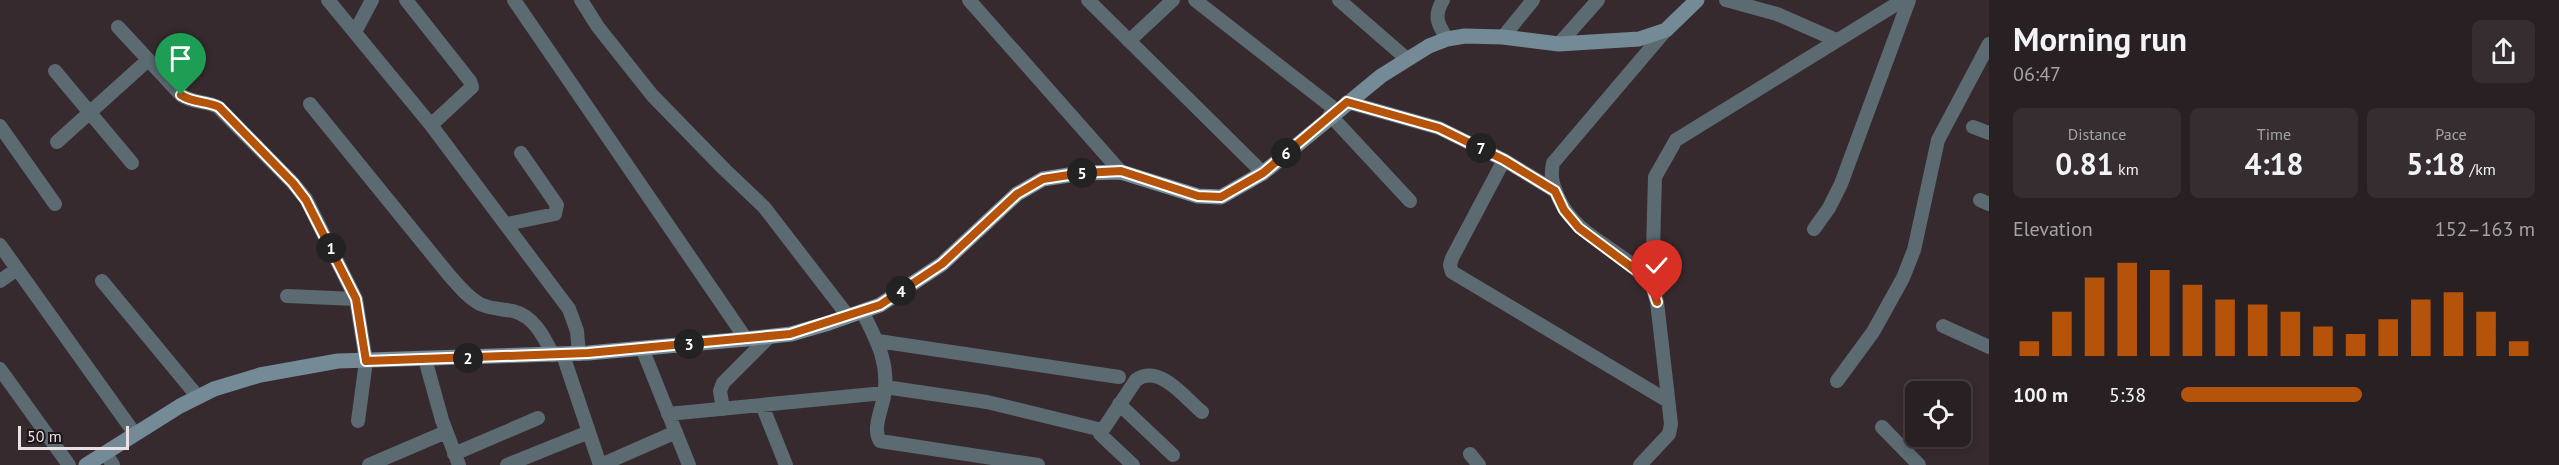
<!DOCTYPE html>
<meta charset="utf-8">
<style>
body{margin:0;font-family:"PT Sans",sans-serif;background:#352d30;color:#f1f3f6;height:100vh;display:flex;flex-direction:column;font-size:22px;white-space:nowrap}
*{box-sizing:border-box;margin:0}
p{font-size:20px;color:#a5a3a6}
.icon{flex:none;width:33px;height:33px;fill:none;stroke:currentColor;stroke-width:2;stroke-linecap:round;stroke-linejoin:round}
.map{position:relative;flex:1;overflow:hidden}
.drawer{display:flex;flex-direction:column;background:#292023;width:570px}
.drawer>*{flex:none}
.tools{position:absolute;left:1905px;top:381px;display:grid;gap:12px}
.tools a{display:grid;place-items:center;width:66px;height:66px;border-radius:9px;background:#292023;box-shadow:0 3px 9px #0003,0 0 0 2px #453e41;font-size:30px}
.scale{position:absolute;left:18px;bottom:15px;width:111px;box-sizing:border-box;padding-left:6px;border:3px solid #eae1e4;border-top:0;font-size:16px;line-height:21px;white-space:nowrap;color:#eae1e4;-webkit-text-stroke:4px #1b1517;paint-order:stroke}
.pin{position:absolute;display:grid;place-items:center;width:51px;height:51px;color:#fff;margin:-62px -26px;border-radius:50% 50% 50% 0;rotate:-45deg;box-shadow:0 0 6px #0007}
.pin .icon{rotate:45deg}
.km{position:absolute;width:30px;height:30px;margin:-15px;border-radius:50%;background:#222;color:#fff;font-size:16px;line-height:30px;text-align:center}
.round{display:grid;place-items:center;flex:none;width:63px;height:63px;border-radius:9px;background:#352d30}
.overview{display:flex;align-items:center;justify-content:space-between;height:102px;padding:0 24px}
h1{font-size:33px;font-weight:700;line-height:45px}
.figures{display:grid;grid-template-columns:repeat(3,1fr);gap:9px;height:102px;padding:6px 24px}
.figures div{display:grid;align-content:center;border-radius:9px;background:#352d30;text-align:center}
.figures b{font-size:30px;font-weight:700}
.figures small{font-size:16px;font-weight:400}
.figures p{font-size:16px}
.chart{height:168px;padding:12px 24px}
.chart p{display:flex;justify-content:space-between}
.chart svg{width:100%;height:108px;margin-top:6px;stroke:#b45309;stroke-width:6}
ul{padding:0 24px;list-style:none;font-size:20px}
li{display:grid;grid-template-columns:96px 72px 1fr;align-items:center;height:45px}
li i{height:15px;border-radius:8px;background:#b45309}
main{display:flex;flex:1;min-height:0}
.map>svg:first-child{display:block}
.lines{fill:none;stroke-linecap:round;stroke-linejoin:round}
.minor{stroke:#5c6a71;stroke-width:14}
.secondary{stroke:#748b97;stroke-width:15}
.route-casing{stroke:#fff;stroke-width:12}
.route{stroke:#b45309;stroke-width:8}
</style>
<main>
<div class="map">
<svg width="1989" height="465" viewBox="0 0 1989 465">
<rect width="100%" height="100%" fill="#372a2f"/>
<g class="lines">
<!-- minor -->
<path class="minor" d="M 328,0 L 431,125 L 569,309 L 577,331 L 579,354
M 406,0 L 470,81 L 472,87 L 431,125
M 514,0 L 746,339
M 581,0 L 598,27 L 652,95 L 724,169 L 764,207 L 848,316
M 969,0 L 1121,172
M 1088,0 L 1263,173
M 1195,0 L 1336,110
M 1339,0 L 1407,59
M 1443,0 C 1433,17 1438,24 1447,39
M 1726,0 L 1777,14 L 1836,40
M 118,27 L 181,95 C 192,103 206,101 218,107 L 293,183 L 306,199 L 356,299 L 366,361 L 358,421
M 355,32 L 372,0
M 1503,37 L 1533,0
M 1129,41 L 1173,0
M 1559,44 L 1598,0
M 55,71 L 132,163
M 1347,102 L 1439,128 L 1504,160 L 1555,191
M 310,104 L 449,275 C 458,285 468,298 480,304 C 491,309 501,309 513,311 C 534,316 544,337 553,355
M 1330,115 L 1410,201
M 0,126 L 55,204
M 1973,127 L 1989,133
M 57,142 L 148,60
M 1504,160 L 1452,258 L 1450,265 L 1452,272 L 1668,401
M 1980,200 L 1989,204
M 507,224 L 555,214 L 557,205 L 521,153
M 1814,229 L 1829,208 L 1841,184 L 1909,0
M 0,245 L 135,434
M 0,281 L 17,269
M 102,281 L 198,397
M 1652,287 L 1655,177 L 1676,140 L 1903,0
M 287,296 L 356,299
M 862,311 C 876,339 890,363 884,396 C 882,409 872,429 880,441 L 1038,465
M 1943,326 L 1989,347
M 878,341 L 1119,377
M 642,348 L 689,465
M 563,355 L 600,465
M 425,359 L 442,420 L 459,465
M 0,369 L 69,465
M 1837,381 L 1873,332 L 1903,278 L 1914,250 L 1938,140 L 1989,44
M 885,387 L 987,402 L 1102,430
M 1119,404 L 1173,455
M 762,405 L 786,465
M 723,409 L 720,391 L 723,383 L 770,336
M 668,414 L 884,393
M 1882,427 L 1919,465
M 105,453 L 113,465
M 454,454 L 538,418
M 1470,454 L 1479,465
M 369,465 L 446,432
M 507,465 L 589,432
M 601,465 L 676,432
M 1133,465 L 1100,434 L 1136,380 C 1159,363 1185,398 1202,412
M 1640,465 L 1669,434 L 1671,424 L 1657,302 C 1655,296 1654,290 1651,285 C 1626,249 1578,240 1559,199 C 1553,186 1550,177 1553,163 L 1666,30"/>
<!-- secondary -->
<path class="secondary" d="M 86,465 L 180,406 L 214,389 L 260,375 L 338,361 L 588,353 L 746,339 L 791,334 L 829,323 L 880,305 L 942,264 L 1017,194 L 1043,179 L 1082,173 L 1121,172 L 1198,196 L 1221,197 L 1263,173 L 1381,76 L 1429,46 L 1447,39 L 1465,36 L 1503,37 L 1559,44 L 1639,39 L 1666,30 L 1697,0"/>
</g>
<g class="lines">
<!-- route casing -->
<g class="route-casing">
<path id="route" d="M 181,95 C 192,103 207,101 219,107 L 293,183 L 306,200 L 356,299 L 366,361 L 588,353 L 790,334 L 880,305 L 942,264 L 1017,194 L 1043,179 L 1082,173 L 1121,171 L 1198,196 L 1221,197 L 1263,173 L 1347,102 L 1439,128 L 1504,160 L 1555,191 L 1564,210 L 1579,228 L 1642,275 L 1652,287 L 1657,302"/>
</g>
<!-- route -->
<use href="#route" class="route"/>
</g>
</svg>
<div class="tools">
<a><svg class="icon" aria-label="locate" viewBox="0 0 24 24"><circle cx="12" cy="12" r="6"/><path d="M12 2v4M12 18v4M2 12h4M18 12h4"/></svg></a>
</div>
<div class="scale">50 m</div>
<div class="pin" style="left:181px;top:95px;background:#1e9e55"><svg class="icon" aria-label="arrive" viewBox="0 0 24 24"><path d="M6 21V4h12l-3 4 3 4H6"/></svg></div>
<div class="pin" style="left:1657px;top:302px;background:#d93025"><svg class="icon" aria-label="check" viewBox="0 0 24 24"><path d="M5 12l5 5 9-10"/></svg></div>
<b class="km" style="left:331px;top:248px">1</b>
<b class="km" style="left:468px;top:358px">2</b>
<b class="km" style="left:689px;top:344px">3</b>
<b class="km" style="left:901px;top:291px">4</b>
<b class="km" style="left:1082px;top:173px">5</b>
<b class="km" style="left:1286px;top:153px">6</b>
<b class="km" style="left:1481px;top:148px">7</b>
</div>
<section class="drawer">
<div class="overview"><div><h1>Morning run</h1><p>06:47</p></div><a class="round"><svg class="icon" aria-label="share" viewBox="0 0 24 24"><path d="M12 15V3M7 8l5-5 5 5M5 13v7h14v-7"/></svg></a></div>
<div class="figures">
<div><p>Distance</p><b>0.81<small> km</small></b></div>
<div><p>Time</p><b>4:18</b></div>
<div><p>Pace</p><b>5:18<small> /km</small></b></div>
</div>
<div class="chart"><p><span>Elevation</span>152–163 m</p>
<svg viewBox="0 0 160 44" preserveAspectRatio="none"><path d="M5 44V38M15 44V26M25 44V12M35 44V6M45 44V9M55 44V15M65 44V21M75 44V23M85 44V26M95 44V32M105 44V35M115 44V29M125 44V21M135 44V18M145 44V26M155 44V38"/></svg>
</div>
<ul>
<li><b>100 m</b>5:38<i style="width:51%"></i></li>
</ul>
</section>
</main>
